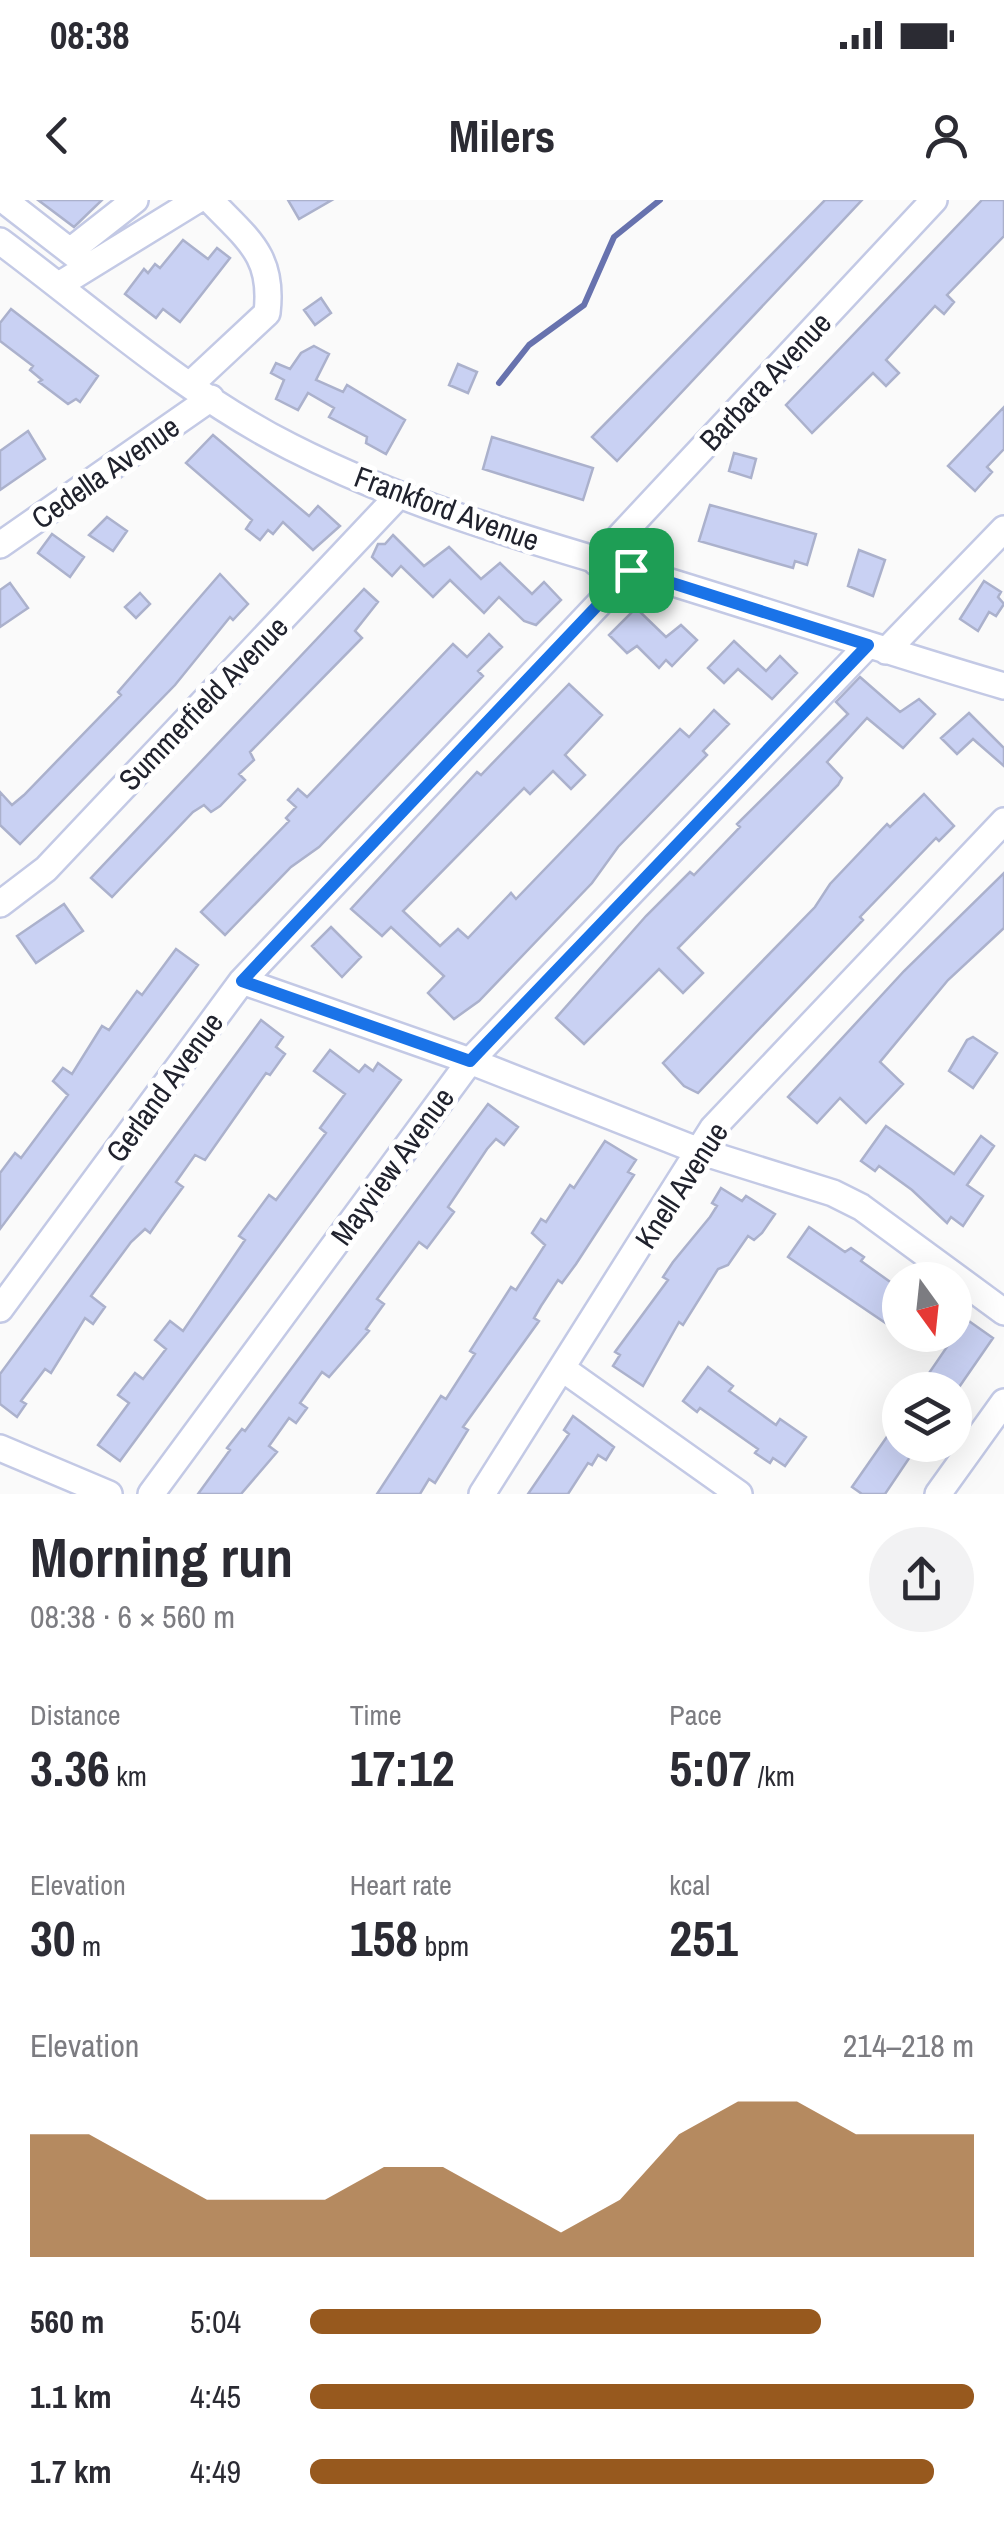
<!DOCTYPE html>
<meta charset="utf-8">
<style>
body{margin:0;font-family:"Archivo Narrow",sans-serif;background:#f2f2f3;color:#2b2b33;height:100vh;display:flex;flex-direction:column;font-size:38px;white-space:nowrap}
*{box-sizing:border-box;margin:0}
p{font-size:32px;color:#7c7c81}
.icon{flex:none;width:55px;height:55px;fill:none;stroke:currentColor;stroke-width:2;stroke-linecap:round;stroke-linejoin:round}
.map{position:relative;height:1294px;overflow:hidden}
.details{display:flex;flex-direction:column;background:#fff;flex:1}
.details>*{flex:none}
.needle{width:65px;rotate:165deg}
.fabs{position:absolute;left:882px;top:1062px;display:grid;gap:20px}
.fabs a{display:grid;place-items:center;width:90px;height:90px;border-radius:50%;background:#fff;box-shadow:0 10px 40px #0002;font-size:50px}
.pin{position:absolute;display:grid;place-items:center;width:85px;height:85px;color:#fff;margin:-42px;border-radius:20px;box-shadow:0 5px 15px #0006}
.round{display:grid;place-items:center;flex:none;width:105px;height:105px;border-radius:52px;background:#f2f2f3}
.head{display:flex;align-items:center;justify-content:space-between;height:170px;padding:0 30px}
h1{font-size:55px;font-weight:800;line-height:75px}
.stats{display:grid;grid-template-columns:repeat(3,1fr);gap:15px;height:170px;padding:10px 30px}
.stats div{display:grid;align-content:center}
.stats b{font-size:50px;font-weight:800}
.stats small{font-size:28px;font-weight:400}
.stats p{font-size:28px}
.chart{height:280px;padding:20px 30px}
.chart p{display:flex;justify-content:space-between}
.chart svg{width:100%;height:180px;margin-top:10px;fill:#97591e;opacity:.7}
ul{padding:0 30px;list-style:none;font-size:32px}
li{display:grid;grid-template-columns:160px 120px 1fr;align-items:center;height:75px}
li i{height:25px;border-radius:12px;background:#97591e}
.status{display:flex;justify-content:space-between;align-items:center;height:70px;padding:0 50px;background:#fff;direction:ltr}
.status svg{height:28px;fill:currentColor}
header{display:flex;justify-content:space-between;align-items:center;height:130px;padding:0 30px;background:#fff;font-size:45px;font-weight:800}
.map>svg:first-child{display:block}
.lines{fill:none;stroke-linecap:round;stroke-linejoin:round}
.stream{stroke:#6772ae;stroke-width:6}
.building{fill:#c9d1f3;stroke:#abb1cc;stroke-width:2.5}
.minor-casing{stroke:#c3c9e5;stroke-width:30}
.minor{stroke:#fff;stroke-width:25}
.route-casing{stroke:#fff;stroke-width:20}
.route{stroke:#1a73e8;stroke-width:12}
.labels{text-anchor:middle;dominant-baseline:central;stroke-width:10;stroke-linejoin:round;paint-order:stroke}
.street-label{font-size:30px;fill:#20222d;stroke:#fff}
</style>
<div class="status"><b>08:38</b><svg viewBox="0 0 49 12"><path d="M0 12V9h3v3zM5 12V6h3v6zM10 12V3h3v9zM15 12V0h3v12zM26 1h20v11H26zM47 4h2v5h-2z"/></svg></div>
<header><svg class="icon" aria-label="back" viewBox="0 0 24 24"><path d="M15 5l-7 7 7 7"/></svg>Milers<svg class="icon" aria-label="person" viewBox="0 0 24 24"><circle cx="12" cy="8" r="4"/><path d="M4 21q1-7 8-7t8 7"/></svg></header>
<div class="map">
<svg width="1004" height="1294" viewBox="0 0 1004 1294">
<rect width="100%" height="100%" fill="#fafafa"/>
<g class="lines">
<!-- stream -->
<path class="stream" d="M 499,183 L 529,145 L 584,105 L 614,37 L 660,0"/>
</g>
<!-- building -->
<path class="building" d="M 38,0 L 102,0 L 74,27 Z
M 288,0 L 332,0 L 299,19 Z
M 825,0 L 862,0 L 617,261 L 592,237 Z
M 982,0 L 1004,0 L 1004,36 L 947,95 L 954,102 L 944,114 L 935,106 L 886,160 L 899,173 L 886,186 L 873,173 L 812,233 L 786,205 Z
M 183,40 L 208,59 L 217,48 L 230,58 L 180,122 L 163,109 L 156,118 L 125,94 L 144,69 L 148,73 L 155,64 L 160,68 Z
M 321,98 L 331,113 L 315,125 L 304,110 Z
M 11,109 L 98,176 L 80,202 L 76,199 L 68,204 L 39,182 L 42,180 L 30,170 L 33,166 L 0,141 L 0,123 Z
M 314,146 L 329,154 L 316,180 L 343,192 L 347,185 L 405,220 L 386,254 L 366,243 L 367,237 L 329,217 L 334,208 L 308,193 L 298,210 L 276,199 L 284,180 L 271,173 L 276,163 L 290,169 L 301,153 Z
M 458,164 L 477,172 L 468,193 L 449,185 Z
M 1004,207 L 1004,249 L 987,267 L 992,272 L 975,291 L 948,266 Z
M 28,231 L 45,259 L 0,290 L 0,251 Z
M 213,235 L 309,316 L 318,306 L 340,326 L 313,350 L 283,322 L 273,334 L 268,330 L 260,340 L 246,329 L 252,320 L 186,263 Z
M 492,237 L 593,268 L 583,300 L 483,269 Z
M 734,253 L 756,259 L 751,278 L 729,271 Z
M 710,305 L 816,334 L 807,365 L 795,361 L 793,368 L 699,341 Z
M 107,317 L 127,331 L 113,351 L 89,335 Z
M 52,334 L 84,357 L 70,377 L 38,353 Z
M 393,335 L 424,366 L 449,347 L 481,379 L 500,363 L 532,394 L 544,382 L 561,400 L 536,425 L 524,421 L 499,397 L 484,413 L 450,380 L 433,397 L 401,366 L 392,376 L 372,357 L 378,344 L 385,344 Z
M 859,350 L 885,360 L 873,396 L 848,386 Z
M 220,374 L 248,404 L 233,420 L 230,417 L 175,485 L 20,644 L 0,625 L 0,592 L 12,605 L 24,595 L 121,495 L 118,492 Z
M 984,381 L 1001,392 L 998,397 L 1004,404 L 996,416 L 989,412 L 978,431 L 960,419 Z
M 10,383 L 28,408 L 0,427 L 0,390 Z
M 364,389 L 378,402 L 355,431 L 362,438 L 250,552 L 254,560 L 239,574 L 245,580 L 220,606 L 211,612 L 204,605 L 193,612 L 112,697 L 91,678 Z
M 140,393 L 150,404 L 136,418 L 125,407 Z
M 636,408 L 666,437 L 681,425 L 697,440 L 672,466 L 666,460 L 659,468 L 637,446 L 627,453 L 609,435 Z
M 489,434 L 502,447 L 478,471 L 483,476 L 319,647 L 291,667 L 225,735 L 201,712 L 289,621 L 286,618 L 296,607 L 288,600 L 298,589 L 307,597 L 453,444 L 467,457 Z
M 734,441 L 766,471 L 780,456 L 797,473 L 772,499 L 738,469 L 724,483 L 708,468 Z
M 860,477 L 900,512 L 919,499 L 935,514 L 903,548 L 867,518 L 827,562 L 842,578 L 838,585 L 678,748 L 703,773 L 683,793 L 659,769 L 584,844 L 556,818 L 646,716 L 690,672 L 694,675 L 740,627 L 737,624 L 848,514 L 836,502 Z
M 569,484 L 602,515 L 565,555 L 585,575 L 571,589 L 553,571 L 530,594 L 524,588 L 403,711 L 440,746 L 458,729 L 468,738 L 511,693 L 516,699 L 680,529 L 689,537 L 714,510 L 729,524 L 703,551 L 707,555 L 618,647 L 592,683 L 479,801 L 454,819 L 428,793 L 444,776 L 391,727 L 382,736 L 351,709 L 477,572 L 481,575 Z
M 969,513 L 1004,548 L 1004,566 L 973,539 L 957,554 L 941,538 Z
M 924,594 L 954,626 L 939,641 L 936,638 L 860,717 L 863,720 L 698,893 L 684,886 L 663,863 L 815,707 L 830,684 L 887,624 L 890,627 Z
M 1004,673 L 1004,728 L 948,780 L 880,862 L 903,884 L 866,923 L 840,898 L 817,923 L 788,897 L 904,771 Z
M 64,704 L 83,731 L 36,763 L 17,736 Z
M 331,727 L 361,757 L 342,777 L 312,746 Z
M 176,749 L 198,765 L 0,1029 L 0,973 L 15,953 L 21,958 L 68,895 L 53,881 L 63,868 L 72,874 L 102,826 L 109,830 L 137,791 L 142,795 Z
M 261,820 L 283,837 L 276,847 L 285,854 L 270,875 L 266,873 L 205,960 L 195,955 L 176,982 L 183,987 L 161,1017 L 150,1033 L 145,1029 L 131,1042 L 91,1096 L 105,1107 L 93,1124 L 85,1118 L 51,1173 L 45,1169 L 21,1201 L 26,1204 L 17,1217 L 0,1204 L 0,1174 Z
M 973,837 L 997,853 L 973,888 L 949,871 L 967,840 Z
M 330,850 L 359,872 L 365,865 L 373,871 L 378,863 L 401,880 L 120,1261 L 98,1245 L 129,1203 L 118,1195 L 135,1173 L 143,1179 L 166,1149 L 155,1140 L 170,1121 L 183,1131 L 245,1040 L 239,1036 L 269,995 L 276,1000 L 326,933 L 320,928 L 345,894 L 314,871 Z
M 488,904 L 518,927 L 504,945 L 496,939 L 487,949 L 448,1007 L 454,1012 L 427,1048 L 419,1042 L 377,1099 L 384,1104 L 366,1129 L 369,1131 L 329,1177 L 322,1172 L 300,1203 L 307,1208 L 296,1223 L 289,1218 L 269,1246 L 277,1252 L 241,1294 L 198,1294 L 230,1250 L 227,1248 L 242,1229 L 245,1231 Z
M 886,926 L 954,974 L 981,936 L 994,946 L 967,985 L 983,996 L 963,1026 L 951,1017 L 947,1023 L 912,990 L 879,966 L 875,971 L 861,961 Z
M 605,941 L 636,960 L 628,972 L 634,975 L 576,1064 L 562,1083 L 558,1080 L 541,1106 L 534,1118 L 539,1121 L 463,1227 L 468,1230 L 435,1283 L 429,1279 L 420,1294 L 377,1294 L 441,1196 L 446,1199 L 475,1154 L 470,1151 L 511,1087 L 516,1090 L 545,1045 L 532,1033 L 541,1019 L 546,1022 L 570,985 L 574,988 Z
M 721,988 L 742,1001 L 746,996 L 775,1014 L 762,1033 L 754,1040 L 748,1036 L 728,1065 L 718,1069 L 683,1125 L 679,1122 L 643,1186 L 613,1166 L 620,1155 L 615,1152 L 668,1080 L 663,1077 L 673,1062 L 710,1017 L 717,1006 L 712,1003 Z
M 809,1027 L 845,1052 L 851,1048 L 864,1057 L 861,1061 L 900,1089 L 900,1106 L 887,1124 L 788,1057 Z
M 966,1119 L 993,1138 L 955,1193 L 927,1176 Z
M 708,1167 L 733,1186 L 729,1191 L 776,1225 L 780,1219 L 806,1237 L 785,1266 L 773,1258 L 770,1263 L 755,1253 L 758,1249 L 700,1208 L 697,1212 L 683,1201 Z
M 573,1216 L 614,1247 L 606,1260 L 598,1255 L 592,1265 L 588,1263 L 568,1294 L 528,1294 L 569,1234 L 564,1230 Z
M 900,1218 L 900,1245 L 918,1245 L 885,1294 L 862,1294 L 852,1287 Z"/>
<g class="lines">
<!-- minor casing -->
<g class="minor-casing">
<path id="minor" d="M 4,0 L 89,66
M 0,41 C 94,111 186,194 291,247 C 399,302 518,337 634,371 C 758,408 880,450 1004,486
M 70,51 L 135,0
M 59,85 L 197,0
M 191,184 L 267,113 C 274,55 247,39 210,0
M 0,345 L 211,198
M 596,362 L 934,0
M 886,451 L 1004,329
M 0,704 L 46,669 L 399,295
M 242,781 L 470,861 L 699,951 L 833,993 L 861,1007 L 1004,1112
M 0,1109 L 242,781 L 631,370
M 563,1169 L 739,1294
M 0,1248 L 109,1294
M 151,1294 L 470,861 L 868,445
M 482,1294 L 713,928 L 1004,621
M 938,1294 L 1004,1202"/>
</g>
<!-- minor -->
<use href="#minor" class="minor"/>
</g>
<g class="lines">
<!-- route casing -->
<g class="route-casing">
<path id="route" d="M 631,370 L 868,445 L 470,861 L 242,781 Z"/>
</g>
<!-- route -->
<use href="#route" class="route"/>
</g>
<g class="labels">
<!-- street labels -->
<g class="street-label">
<text transform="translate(765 181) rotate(-47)">Barbara Avenue</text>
<text transform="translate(105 272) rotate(-35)">Cedella Avenue</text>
<text transform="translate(447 308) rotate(20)">Frankford Avenue</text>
<text transform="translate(203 503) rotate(-46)">Summerfield Avenue</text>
<text transform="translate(164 887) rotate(-54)">Gerland Avenue</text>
<text transform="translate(392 966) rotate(-54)">Mayview Avenue</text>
<text transform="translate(681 985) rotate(-57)">Knell Avenue</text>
</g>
</g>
</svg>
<div class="fabs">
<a><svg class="needle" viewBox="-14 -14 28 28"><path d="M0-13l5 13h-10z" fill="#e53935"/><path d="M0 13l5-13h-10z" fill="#7c7c81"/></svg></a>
<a><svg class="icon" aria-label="layers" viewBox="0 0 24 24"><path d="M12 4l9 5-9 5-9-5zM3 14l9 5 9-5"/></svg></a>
</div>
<div class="pin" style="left:631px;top:370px;background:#1e9e55"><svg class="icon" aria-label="arrive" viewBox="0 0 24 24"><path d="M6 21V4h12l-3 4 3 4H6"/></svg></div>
</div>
<section class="details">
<div class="head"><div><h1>Morning run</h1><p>08:38 · 6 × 560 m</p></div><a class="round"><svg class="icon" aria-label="share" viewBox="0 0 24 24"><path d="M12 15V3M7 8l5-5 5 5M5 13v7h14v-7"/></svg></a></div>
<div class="stats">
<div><p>Distance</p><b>3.36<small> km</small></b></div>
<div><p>Time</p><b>17:12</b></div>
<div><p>Pace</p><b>5:07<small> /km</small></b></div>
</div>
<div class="stats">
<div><p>Elevation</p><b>30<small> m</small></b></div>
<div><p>Heart rate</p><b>158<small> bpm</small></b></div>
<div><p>kcal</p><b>251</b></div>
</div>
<div class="chart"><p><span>Elevation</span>214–218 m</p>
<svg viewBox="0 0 160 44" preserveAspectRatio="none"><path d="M0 44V14L10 14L20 22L30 30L40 30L50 30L60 22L70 22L80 30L90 38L100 30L110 14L120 6L130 6L140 14L150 14L160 14V44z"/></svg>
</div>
<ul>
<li><b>560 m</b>5:04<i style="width:77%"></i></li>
<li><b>1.1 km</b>4:45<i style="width:100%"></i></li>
<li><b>1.7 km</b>4:49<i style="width:94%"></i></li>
</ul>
</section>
